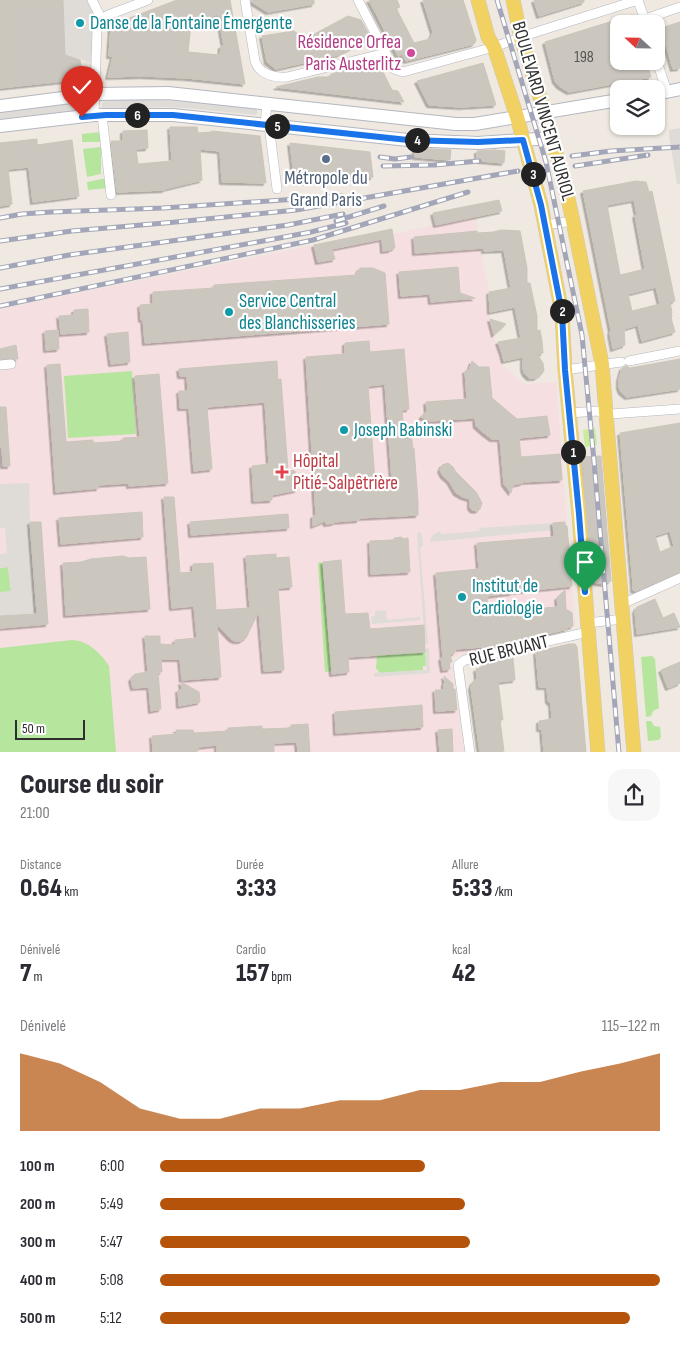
<!DOCTYPE html>
<html lang="fr">
<meta charset="utf-8">
<style>
body{margin:0;font-family:"Sofia Sans Condensed",sans-serif;background:#f7f7f7;color:#2b2b33;height:100vh;display:flex;flex-direction:column;font-size:19px;white-space:nowrap}
*{box-sizing:border-box;margin:0}
p{font-size:16px;color:#7c7c81}
.icon{flex:none;width:28px;height:28px;fill:none;stroke:currentColor;stroke-width:2;stroke-linecap:round;stroke-linejoin:round}
.map{position:relative;height:752px;overflow:hidden}
.panel{display:flex;flex-direction:column;background:#fff;flex:1}
.panel>*{flex:none}
.needle{width:32px;rotate:292deg}
.buttons{position:absolute;left:610px;top:15px;display:grid;gap:10px}
.buttons a{display:grid;place-items:center;width:55px;height:55px;border-radius:10px;background:#fff;box-shadow:0 1px 4px #0004;font-size:25px}
.scale{position:absolute;left:15px;bottom:12px;width:70px;box-sizing:border-box;padding-left:5px;border:2px solid #2e2e2e;border-top:0;font-size:14px;line-height:18px;white-space:nowrap;color:#2e2e2e;-webkit-text-stroke:4px #fff;paint-order:stroke}
.pin{position:absolute;display:grid;place-items:center;width:42px;height:42px;color:#fff;margin:-51px -21px;border-radius:50% 50% 50% 0;rotate:-45deg;box-shadow:0 0 5px #0007}
.pin .icon{rotate:45deg}
.km{position:absolute;width:25px;height:25px;margin:-12px;border-radius:50%;background:#222;color:#fff;font-size:14px;line-height:25px;text-align:center}
.round{display:grid;place-items:center;flex:none;width:52px;height:52px;border-radius:15px;background:#f7f7f7}
.headline{display:flex;align-items:center;justify-content:space-between;height:85px;padding:0 20px}
h1{font-size:28px;font-weight:800;line-height:38px}
.metrics{display:grid;grid-template-columns:repeat(3,1fr);gap:8px;height:85px;padding:5px 20px}
.metrics div{display:grid;align-content:center}
.metrics b{font-size:25px;font-weight:800}
.metrics small{font-size:14px;font-weight:400}
.metrics p{font-size:14px}
.chart{height:140px;padding:10px 20px}
.chart p{display:flex;justify-content:space-between}
.chart svg{width:100%;height:90px;margin-top:5px;fill:#b45309;opacity:.7}
ul{padding:0 20px;list-style:none;font-size:16px}
li{display:grid;grid-template-columns:80px 60px 1fr;align-items:center;height:38px}
li i{height:12px;border-radius:6px;background:#b45309}
.map>svg:first-child{display:block}
.medical{fill:#f5dfe0}
.green{fill:#b6e59e}
.pitch{fill:#c9ec9a}
.plaza{fill:#dfdcd8}
.building{fill:#cbc7bf;stroke:#cbc5ba;fill-rule:evenodd;filter:url(#shadow)}
.lines{fill:none;stroke-linecap:round;stroke-linejoin:round}
.street-casing{stroke:#b4b7c1;stroke-width:10}
.secondary-casing{stroke:#b4b7c1;stroke-width:14}
.primary-casing{stroke:#c9c9c9;stroke-width:15}
.street{stroke:#fff;stroke-width:9}
.secondary{stroke:#fff;stroke-width:12}
.primary{stroke:#f2d163;stroke-width:14}
.rail-casing{stroke:#a3a6b8;stroke-width:5}
.rail{stroke:#fff;stroke-width:3;stroke-dasharray:9;stroke-linecap:butt}
.route-casing{stroke:#fff;stroke-width:10}
.route{stroke:#1a73e8;stroke-width:6}
.culture-dot{fill:#0f9aa8;stroke:#fff;stroke-width:2}
.hotel-dot{fill:#d1479c;stroke:#fff;stroke-width:2}
.service-dot{fill:#5c6f8a;stroke:#fff;stroke-width:2}
.health-dot{fill:#e0444e;stroke:#fff;stroke-width:2}
.labels{text-anchor:middle;dominant-baseline:central;stroke-width:4.5;stroke-linejoin:round;paint-order:stroke}
.number-label{font-size:16px;fill:#555452}
.culture-label{font-size:19px;fill:#0d838f;stroke:#fff;text-anchor:start}
.hotel-label{font-size:19px;fill:#b23c85;stroke:#fff;text-anchor:end}
.street-label{font-size:19px;fill:#2e2e2e;stroke:#fff}
.service-label{font-size:19px;fill:#4e5e75;stroke:#fff}
.health-label{font-size:19px;fill:#be3a42;stroke:#fff;text-anchor:start}
</style>
<div class="map">
<svg width="680" height="753" viewBox="0 0 680 753">
<defs>
<filter id="shadow"><feDropShadow dx="-2.5" dy="2.5" stdDeviation="0" flood-color="#0004"/></filter>
</defs>
<rect width="100%" height="100%" fill="#efe9e1"/>
<!-- medical -->
<path class="medical" d="M 476,216 L 477,231 L 489,292 L 485,293 L 495,342 L 498,342 L 503,366 L 525,384 L 556,382 L 575,624 L 573,628 L 451,657 L 464,752 L 0,752 L 0,309 L 392,229 L 393,234 Z"/>
<!-- green -->
<path class="green" d="M 101,132 L 102,142 L 82,142 L 82,134 Z
M 101,147 L 101,174 L 87,177 L 83,149 Z
M 107,178 L 108,188 L 88,190 L 87,182 Z
M 132,371 L 136,434 L 68,438 L 64,376 Z
M 323,562 L 332,671 L 325,672 L 318,563 Z
M 8,567 L 11,592 L 0,592 L 0,568 Z
M 72,640 C 87,640 102,654 109,666 L 116,752 L 0,752 L 0,648 Z
M 425,652 L 426,666 L 423,666 L 423,670 L 380,673 L 376,668 L 377,655 Z
M 652,656 L 655,659 L 659,708 L 653,711 L 651,716 L 646,717 L 641,657 Z
M 646,721 L 651,721 L 654,726 L 660,727 L 661,737 L 659,740 L 648,741 Z"/>
<!-- pitch -->
<path class="pitch" d="M 595,428 L 597,445 L 585,447 L 583,430 Z"/>
<!-- plaza -->
<path class="plaza" d="M 63,0 L 98,0 L 102,12 L 95,21 L 92,63 L 65,55 Z
M 132,99 L 198,102 L 253,108 L 256,109 L 258,113 L 255,115 L 187,108 L 165,107 L 103,109 L 102,108 L 102,103 L 105,101 Z
M 83,102 L 86,108 L 80,110 L 0,119 L 0,112 Z
M 680,128 L 680,184 L 677,184 L 669,136 L 669,130 Z
M 29,483 L 30,522 L 37,614 L 0,616 L 0,592 L 11,591 L 8,567 L 0,568 L 0,554 L 7,553 L 5,528 L 0,528 L 0,484 Z
M 553,523 L 553,530 L 430,542 L 431,538 L 434,534 L 440,531 L 441,534 L 479,531 L 480,528 Z
M 419,532 L 422,534 L 423,545 L 420,548 L 428,644 L 425,644 L 417,533 Z
M 386,610 L 387,620 L 420,617 L 420,620 L 372,624 L 371,617 L 375,616 L 375,611 Z
M 429,648 L 430,673 L 374,677 L 374,673 L 427,670 L 425,649 Z"/>
<!-- building -->
<path class="building" d="M 0,0 L 63,0 L 65,55 L 80,60 L 83,79 L 0,88 Z
M 177,0 L 230,0 L 245,84 L 187,78 L 142,76 L 108,77 L 113,56 L 109,56 L 111,25 ZM 218,14 L 224,46 L 221,46 L 220,55 L 188,52 L 191,24 Z
M 251,0 L 314,0 L 314,4 L 268,12 L 252,2 Z
M 369,0 L 397,0 L 400,7 L 396,8 L 414,43 L 430,39 L 433,32 L 423,0 L 463,0 L 476,40 L 474,44 L 406,61 L 402,54 L 398,56 Z
M 534,0 L 584,0 L 584,2 L 539,16 Z
M 632,15 L 635,24 L 619,24 L 619,61 L 646,61 L 651,77 L 569,92 L 559,86 L 555,81 L 545,42 Z
M 348,16 L 361,20 L 371,38 L 338,55 L 276,69 L 267,62 L 262,36 L 294,31 L 305,39 Z
M 680,22 L 680,68 L 673,69 L 661,28 Z
M 378,62 L 392,90 L 398,91 L 404,102 L 276,87 L 318,77 L 332,77 L 331,74 Z
M 483,63 L 496,105 L 461,107 L 429,105 L 417,81 Z
M 170,127 L 197,127 L 198,133 L 211,132 L 212,131 L 260,136 L 266,183 L 222,182 L 220,151 L 200,149 L 202,180 L 165,189 L 165,190 L 117,192 L 111,141 L 123,141 L 123,131 L 147,130 L 148,148 L 136,149 L 138,164 L 172,161 Z
M 37,139 L 37,145 L 72,140 L 79,196 L 33,202 L 29,167 L 8,169 L 12,204 L 0,206 L 0,143 Z
M 290,143 L 370,152 L 373,177 L 295,183 Z
M 415,148 L 451,150 L 450,160 L 415,157 Z
M 495,150 L 505,151 L 504,163 L 480,161 L 480,159 L 477,159 L 477,151 Z
M 636,181 L 646,182 L 649,192 L 652,191 L 675,301 L 670,302 L 672,313 L 671,313 L 672,317 L 671,318 L 675,332 L 642,341 L 638,325 L 624,329 L 625,345 L 613,349 L 610,333 L 611,330 L 583,191 ZM 634,200 L 637,215 L 635,215 L 645,269 L 620,275 L 607,205 ZM 656,287 L 660,304 L 632,311 L 628,294 Z
M 499,200 L 502,211 L 436,225 L 433,213 Z
M 392,229 L 395,248 L 391,249 L 391,250 L 383,251 L 382,239 L 332,249 L 335,259 L 318,262 L 314,245 Z
M 502,230 L 520,231 L 527,268 L 527,283 L 530,283 L 537,316 L 537,331 L 540,330 L 542,341 L 543,353 L 537,354 L 543,363 L 544,370 L 542,374 L 536,378 L 529,378 L 525,374 L 523,369 L 523,357 L 504,361 L 502,353 L 498,342 L 521,338 L 515,307 L 490,312 L 489,292 L 511,288 L 504,250 L 484,251 L 484,248 L 415,253 L 414,237 L 477,231 L 478,233 L 493,232 Z
M 458,267 L 460,293 L 475,298 L 431,302 L 430,294 L 401,296 L 399,272 Z
M 360,268 L 373,268 L 385,273 L 389,324 L 145,343 L 143,319 L 141,320 L 140,305 L 153,304 L 153,292 L 214,288 L 214,285 L 356,275 Z
M 88,309 L 89,332 L 61,334 L 59,316 L 74,315 L 74,310 Z
M 490,319 L 506,324 L 494,335 Z
M 58,330 L 59,349 L 46,350 L 45,331 Z
M 128,332 L 130,362 L 111,364 L 107,334 Z
M 369,341 L 370,352 L 404,349 L 409,409 L 402,410 L 404,434 L 411,433 L 413,450 L 414,448 L 418,502 L 418,515 L 359,518 L 359,520 L 334,522 L 334,523 L 326,524 L 325,521 L 313,526 L 313,516 L 316,515 L 306,357 L 345,354 L 345,343 ZM 385,384 L 392,480 L 375,481 L 368,386 Z
M 16,345 L 18,359 L 0,359 L 0,349 Z
M 680,359 L 680,389 L 627,397 L 621,392 L 619,387 L 619,379 L 622,368 L 626,366 L 630,368 Z
M 277,361 L 278,380 L 281,379 L 288,470 L 295,471 L 297,490 L 272,495 L 272,500 L 254,501 L 252,466 L 269,464 L 265,402 L 207,407 L 212,469 L 194,471 L 189,408 L 180,408 L 179,391 L 188,391 L 187,376 L 180,376 L 179,369 Z
M 472,361 L 479,367 L 489,367 L 492,398 L 517,419 L 547,416 L 550,435 L 519,438 L 521,457 L 560,454 L 562,480 L 522,482 L 523,483 L 513,485 L 511,493 L 504,484 L 500,439 L 492,439 L 484,433 L 476,426 L 475,418 L 430,421 L 421,417 L 427,411 L 426,402 L 467,399 L 465,371 L 469,370 Z
M 60,364 L 66,442 L 93,440 L 93,443 L 123,441 L 123,438 L 140,437 L 135,376 L 159,374 L 168,483 L 129,486 L 129,483 L 98,485 L 99,488 L 56,492 L 47,365 Z
M 0,407 L 6,407 L 10,466 L 3,466 L 2,446 L 0,447 Z
M 680,423 L 680,572 L 636,591 L 633,590 L 633,584 L 620,433 ZM 670,531 L 674,546 L 660,552 L 655,536 Z
M 601,456 L 611,581 L 603,584 L 593,582 L 582,457 Z
M 448,463 L 453,467 L 456,472 L 476,492 L 482,503 L 480,509 L 477,511 L 472,510 L 470,507 L 470,499 L 463,497 L 456,493 L 449,481 L 443,476 L 440,470 L 441,468 L 442,465 Z
M 164,497 L 174,497 L 180,573 L 193,572 L 193,564 L 213,563 L 216,610 L 250,608 L 246,556 L 276,554 L 276,558 L 289,557 L 292,587 L 278,588 L 284,670 L 264,671 L 259,611 L 246,638 L 241,641 L 235,641 L 231,639 L 217,624 L 221,677 L 182,680 L 180,659 L 161,659 L 162,672 L 158,672 L 161,709 L 151,711 L 149,687 L 133,688 L 131,679 L 135,674 L 148,672 L 145,636 L 160,636 L 160,644 L 175,645 L 175,640 L 197,638 L 194,606 L 172,608 Z
M 142,512 L 143,537 L 61,544 L 59,518 Z
M 288,514 L 289,528 L 191,535 L 190,522 Z
M 30,522 L 41,522 L 48,624 L 0,628 L 0,616 L 37,614 Z
M 565,522 L 565,526 L 567,526 L 572,586 L 512,592 L 512,593 L 487,596 L 488,616 L 515,606 L 516,610 L 558,607 L 557,598 L 565,590 L 566,609 L 572,613 L 573,626 L 567,628 L 567,629 L 497,646 L 455,649 L 455,653 L 450,654 L 452,662 L 449,662 L 450,669 L 443,670 L 441,658 L 443,658 L 436,573 L 479,569 L 477,543 L 554,537 L 553,523 Z
M 402,537 L 402,539 L 408,538 L 410,572 L 371,574 L 370,541 L 394,540 L 394,538 Z
M 123,556 L 129,558 L 146,557 L 150,609 L 66,615 L 63,563 L 81,562 L 91,559 Z
M 341,560 L 345,614 L 368,613 L 370,629 L 424,625 L 425,652 L 348,657 L 349,672 L 332,674 L 323,562 Z
M 655,599 L 663,618 L 674,613 L 680,627 L 637,634 L 635,611 L 637,607 Z
M 569,644 L 575,644 L 577,647 L 586,753 L 563,753 L 563,751 L 544,753 L 542,729 L 539,729 L 539,721 L 552,719 L 551,704 L 548,701 L 547,687 L 539,687 L 536,652 Z
M 513,658 L 515,680 L 498,682 L 503,720 L 500,720 L 504,751 L 502,751 L 502,753 L 480,753 L 471,687 L 473,682 L 477,678 L 476,669 L 482,668 L 482,665 Z
M 680,662 L 680,683 L 668,688 L 661,670 Z
M 444,676 L 453,684 L 453,689 L 455,689 L 457,710 L 436,711 L 435,690 L 444,690 L 444,683 L 445,683 Z
M 181,682 L 199,692 L 200,702 L 179,706 L 178,690 L 182,690 Z
M 422,705 L 423,727 L 336,733 L 335,712 Z
M 308,724 L 310,753 L 298,753 L 297,742 L 274,743 L 274,753 L 217,753 L 217,745 L 198,747 L 198,751 L 193,751 L 193,753 L 153,753 L 152,736 L 177,734 L 176,730 L 193,730 L 194,733 L 228,731 L 228,728 L 262,726 L 262,729 L 291,728 L 291,725 Z
M 452,729 L 453,753 L 440,753 L 438,730 Z"/>
<g class="lines">
<!-- street casing -->
<g class="street-casing">
<path id="street" d="M 92,0 L 99,14 L 100,22
M 245,0 L 255,61 C 259,74 274,78 287,77 L 386,53
M 358,0 L 394,69 L 403,72 L 494,47 L 533,33 L 638,0
M 638,0 L 646,24
M 648,18 L 680,7
M 656,58 L 667,92
M 94,115 L 97,30 C 98,23 102,18 108,15 L 148,0
M 102,115 L 111,195
M 265,125 L 267,103
M 269,125 L 277,189
M 545,225 L 573,221
M 629,361 L 680,351
M 0,365 L 11,364
M 565,370 L 621,362
M 569,413 L 598,411 L 605,414 L 611,414 L 680,409
M 622,604 L 680,578
M 587,623 L 623,619
M 470,753 L 458,665 L 465,660 L 588,632"/>
</g>
<!-- secondary casing -->
<g class="secondary-casing">
<path id="secondary" d="M 656,94 L 680,89
M 0,106 L 94,94 L 168,93 L 456,124 L 475,124 L 619,100
M 0,126 L 94,115 L 173,115 L 408,140 L 478,143 L 552,138"/>
</g>
<!-- primary casing -->
<g class="primary-casing">
<path id="primary" d="M 478,0 L 488,37 L 494,47 L 517,117 L 541,205 L 562,313 L 565,370 L 579,515 L 598,753
M 513,0 L 521,38 L 545,113 L 567,194 L 573,221 L 602,364 L 634,753"/>
</g>
<!-- street -->
<use href="#street" class="street"/>
<!-- secondary -->
<use href="#secondary" class="secondary"/>
<!-- primary -->
<use href="#primary" class="primary"/>
<!-- rail casing -->
<g class="rail-casing">
<path id="rail" d="M 497,0 L 546,162 L 582,335 L 594,461 L 619,753
M 572,156 L 611,151 L 680,147
M 380,157 L 395,159 L 411,157
M 383,166 L 434,165 L 479,161
M 575,166 L 648,155
M 0,218 L 22,214 L 51,212 L 163,208 L 342,196
M 336,221 L 384,206
M 0,241 L 72,231 L 176,222 L 296,210 L 518,171
M 0,268 L 69,255 L 288,225 L 343,214
M 0,289 L 274,239 L 311,232 L 346,223
M 0,306 L 313,240 L 468,192"/>
</g>
<!-- rail -->
<use href="#rail" class="rail"/>
</g>
<g class="lines">
<!-- route casing -->
<g class="route-casing">
<path id="route" d="M 82,117 L 106,115 L 173,115 L 408,140 L 478,142 L 523,140 L 541,205 L 562,313 L 565,370 L 579,514 L 585,592"/>
</g>
<!-- route -->
<use href="#route" class="route"/>
</g>
<!-- markers -->
<g class="culture-dot">
<circle cx="80" cy="23" r="5"/>
<circle cx="229" cy="312" r="5"/>
<circle cx="344" cy="430" r="5"/>
<circle cx="462" cy="597" r="5"/>
</g>
<circle class="hotel-dot" cx="411" cy="53" r="5"/>
<circle class="service-dot" cx="326" cy="159" r="5"/>
<path class="health-dot" d="M279.5 464.5h5v5h5v5h-5v5h-5v-5h-5v-5h5z"/>
<g class="labels">
<!-- number labels -->
<g class="number-label">
<text x="584" y="57">198</text>
</g>
<!-- culture labels -->
<g class="culture-label">
<text x="90" y="23">Danse de la Fontaine Émergente</text>
<text x="239" y="301">Service Central<tspan x="239" dy="22">des Blanchisseries</tspan></text>
<text x="354" y="430">Joseph Babinski</text>
<text x="472" y="586">Institut de<tspan x="472" dy="22">Cardiologie</tspan></text>
</g>
<!-- hotel labels -->
<g class="hotel-label">
<text x="401" y="42">Résidence Orfea<tspan x="401" dy="22">Paris Austerlitz</tspan></text>
</g>
<!-- street labels -->
<g class="street-label">
<text transform="translate(543 111) rotate(74)">BOULEVARD VINCENT AURIOL</text>
<text transform="translate(509 651) rotate(-14)">RUE BRUANT</text>
</g>
<!-- service labels -->
<g class="service-label">
<text x="326" y="178">Métropole du<tspan x="326" dy="22">Grand Paris</tspan></text>
</g>
<!-- health labels -->
<g class="health-label">
<text x="293" y="461">Hôpital<tspan x="293" dy="22">Pitié-Salpêtrière</tspan></text>
</g>
</g>
</svg>
<div class="buttons">
<a><svg class="needle" viewBox="-14 -14 28 28"><path d="M0-13l5 13h-10z" fill="#e53935"/><path d="M0 13l5-13h-10z" fill="#7c7c81"/></svg></a>
<a><svg class="icon" aria-label="layers" viewBox="0 0 24 24"><path d="M12 4l9 5-9 5-9-5zM3 14l9 5 9-5"/></svg></a>
</div>
<div class="scale">50 m</div>
<div class="pin" style="left:585px;top:592px;background:#1e9e55"><svg class="icon" aria-label="arrive" viewBox="0 0 24 24"><path d="M6 21V4h12l-3 4 3 4H6"/></svg></div>
<div class="pin" style="left:82px;top:117px;background:#d93025"><svg class="icon" aria-label="check" viewBox="0 0 24 24"><path d="M5 12l5 5 9-10"/></svg></div>
<b class="km" style="left:573px;top:452px">1</b>
<b class="km" style="left:562px;top:311px">2</b>
<b class="km" style="left:533px;top:174px">3</b>
<b class="km" style="left:417px;top:140px">4</b>
<b class="km" style="left:277px;top:126px">5</b>
<b class="km" style="left:137px;top:115px">6</b>
</div>
<section class="panel">
<div class="headline"><div><h1>Course du soir</h1><p>21:00</p></div><a class="round"><svg class="icon" aria-label="share" viewBox="0 0 24 24"><path d="M12 15V3M7 8l5-5 5 5M5 13v7h14v-7"/></svg></a></div>
<div class="metrics">
<div><p>Distance</p><b>0.64<small> km</small></b></div>
<div><p>Durée</p><b>3:33</b></div>
<div><p>Allure</p><b>5:33<small> /km</small></b></div>
</div>
<div class="metrics">
<div><p>Dénivelé</p><b>7<small> m</small></b></div>
<div><p>Cardio</p><b>157<small> bpm</small></b></div>
<div><p>kcal</p><b>42</b></div>
</div>
<div class="chart"><p><span>Dénivelé</span>115–122 m</p>
<svg viewBox="0 0 160 44" preserveAspectRatio="none"><path d="M0 44V6L10 11L20 20L30 33L40 38L50 38L60 33L70 33L80 29L90 29L100 24L110 24L120 20L130 20L140 15L150 11L160 6V44z"/></svg>
</div>
<ul>
<li><b>100 m</b>6:00<i style="width:53%"></i></li>
<li><b>200 m</b>5:49<i style="width:61%"></i></li>
<li><b>300 m</b>5:47<i style="width:62%"></i></li>
<li><b>400 m</b>5:08<i style="width:100%"></i></li>
<li><b>500 m</b>5:12<i style="width:94%"></i></li>
</ul>
</section>
